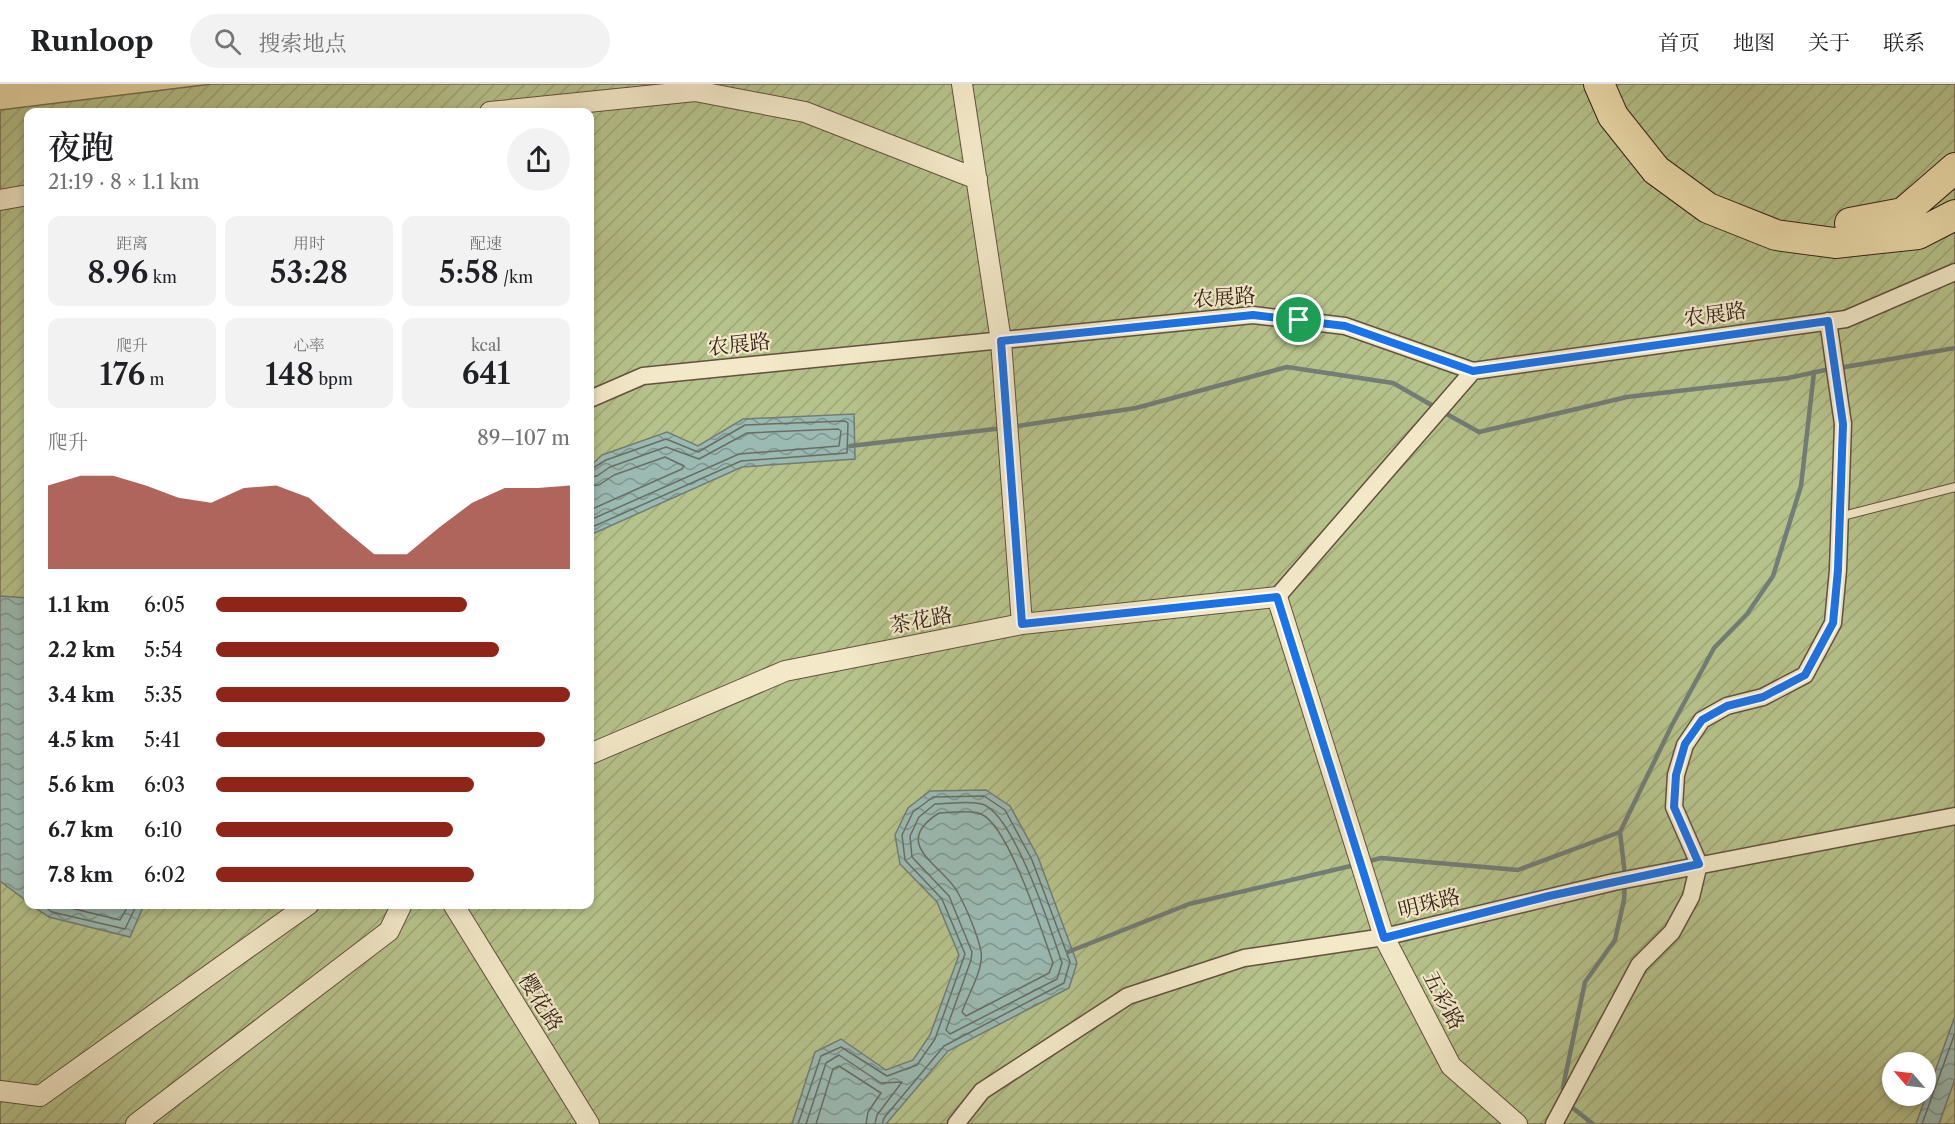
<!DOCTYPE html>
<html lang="zh">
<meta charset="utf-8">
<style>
body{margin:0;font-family:"Libre Caslon Text","Noto Serif SC",serif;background:#f2f2f2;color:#202124;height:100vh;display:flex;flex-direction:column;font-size:22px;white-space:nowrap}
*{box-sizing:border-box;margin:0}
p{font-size:20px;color:#757577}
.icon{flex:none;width:33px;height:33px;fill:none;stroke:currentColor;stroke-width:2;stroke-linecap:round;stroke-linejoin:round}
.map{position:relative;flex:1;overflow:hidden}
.sheet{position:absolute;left:24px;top:24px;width:570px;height:801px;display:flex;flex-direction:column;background:#fff;border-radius:12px;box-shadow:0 3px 9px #0003}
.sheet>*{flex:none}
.needle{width:39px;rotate:298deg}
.tools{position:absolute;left:1882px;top:968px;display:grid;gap:12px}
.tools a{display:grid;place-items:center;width:54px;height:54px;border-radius:50%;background:#fff;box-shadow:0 3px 9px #0003;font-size:30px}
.pin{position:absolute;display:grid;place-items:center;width:51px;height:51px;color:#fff;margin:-26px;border:3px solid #fff;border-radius:50%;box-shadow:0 2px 6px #0007}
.round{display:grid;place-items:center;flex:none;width:63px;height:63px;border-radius:32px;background:#f2f2f2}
.head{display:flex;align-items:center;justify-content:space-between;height:102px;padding:0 24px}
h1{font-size:33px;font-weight:600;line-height:45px}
.stats{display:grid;grid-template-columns:repeat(3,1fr);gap:9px;height:102px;padding:6px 24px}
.stats div{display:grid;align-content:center;border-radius:12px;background:#f2f2f2;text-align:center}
.stats b{font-size:30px;font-weight:600}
.stats small{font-size:16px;font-weight:400}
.stats p{font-size:16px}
.chart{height:168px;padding:12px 24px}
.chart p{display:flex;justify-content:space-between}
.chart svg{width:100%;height:108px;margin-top:6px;fill:#8f2418;opacity:.7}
ul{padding:0 24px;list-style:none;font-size:20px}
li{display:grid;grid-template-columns:96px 72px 1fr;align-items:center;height:45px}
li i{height:15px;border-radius:8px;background:#8f2418}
header{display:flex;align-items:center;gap:36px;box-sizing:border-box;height:84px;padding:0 30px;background:#fff;border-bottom:2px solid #e0e0e0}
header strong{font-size:28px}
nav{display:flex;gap:33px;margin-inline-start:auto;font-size:21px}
.search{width:420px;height:54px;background:#f2f2f2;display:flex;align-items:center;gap:15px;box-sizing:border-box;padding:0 21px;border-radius:33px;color:#757577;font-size:22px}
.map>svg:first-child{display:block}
.garden{fill:url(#garden-furrows);stroke:#767252;stroke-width:1.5;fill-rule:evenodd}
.water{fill:url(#water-waves);stroke:#727d75;stroke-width:1.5}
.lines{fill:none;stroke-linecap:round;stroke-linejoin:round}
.shore{stroke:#686e66;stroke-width:1.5}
.stream{stroke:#727d75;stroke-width:4.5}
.service-casing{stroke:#63513e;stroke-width:10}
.minor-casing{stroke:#63513e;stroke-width:19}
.tertiary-casing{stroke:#63513e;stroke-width:22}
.motorway-casing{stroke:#35221a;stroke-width:32}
.service{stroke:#f3e9c9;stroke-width:8}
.minor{stroke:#f3e9c9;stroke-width:16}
.tertiary{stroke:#f3e9c9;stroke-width:20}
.motorway{stroke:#edddac;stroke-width:30}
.route-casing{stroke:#fff;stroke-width:12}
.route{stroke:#1a73e8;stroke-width:8}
.labels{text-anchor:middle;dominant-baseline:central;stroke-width:4.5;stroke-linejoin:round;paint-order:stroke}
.street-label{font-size:21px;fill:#35221a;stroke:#f3e9c9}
</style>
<header>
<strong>Runloop</strong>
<div class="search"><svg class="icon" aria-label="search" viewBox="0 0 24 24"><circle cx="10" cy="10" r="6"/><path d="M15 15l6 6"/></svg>搜索地点</div>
<nav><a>首页</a><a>地图</a><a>关于</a><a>联系</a></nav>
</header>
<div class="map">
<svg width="1955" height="1040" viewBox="0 0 1955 1040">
<defs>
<pattern id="garden-furrows" width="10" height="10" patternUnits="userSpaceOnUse" patternTransform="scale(1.5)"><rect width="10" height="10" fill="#b6c28b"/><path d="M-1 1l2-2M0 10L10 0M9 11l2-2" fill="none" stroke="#9da677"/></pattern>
<pattern id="water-waves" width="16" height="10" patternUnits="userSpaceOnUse" patternTransform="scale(1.5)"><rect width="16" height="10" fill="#9bbab2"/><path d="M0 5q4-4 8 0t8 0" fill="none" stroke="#7f9790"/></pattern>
</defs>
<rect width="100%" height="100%" fill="#edddac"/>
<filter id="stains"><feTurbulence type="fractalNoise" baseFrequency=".00333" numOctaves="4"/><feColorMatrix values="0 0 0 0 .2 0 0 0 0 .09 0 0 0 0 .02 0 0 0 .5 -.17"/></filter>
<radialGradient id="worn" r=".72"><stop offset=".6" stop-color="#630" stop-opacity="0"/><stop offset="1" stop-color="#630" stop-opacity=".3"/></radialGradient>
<!-- garden -->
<path class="garden" d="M 212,0 L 1955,0 L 1955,1040 L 0,1040 L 0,26 ZM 28,28 L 590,28 L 590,820 L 28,820 ZM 1893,978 L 1926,978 L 1926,1011 L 1893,1011 Z"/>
<!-- water -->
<path class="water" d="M 854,330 L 855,375 L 742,383 L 590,451 L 590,382 L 602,371 L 667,348 L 698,362 L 743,335 Z
M 0,512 L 28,514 L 28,818 L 0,797 Z
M 986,706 L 1010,722 L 1038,773 L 1077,879 L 1069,904 L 948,967 L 886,1040 L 792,1040 L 815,968 L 841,955 L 886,986 L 913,976 L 930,951 L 959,871 L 937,818 L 900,780 L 895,751 L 908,724 L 930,707 Z
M 31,821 L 144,820 L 144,821 L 130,853 L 49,833 Z
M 1955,932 L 1955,995 L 1939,1040 L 1916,1040 Z"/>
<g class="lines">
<!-- shore -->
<path class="shore" d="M 590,386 L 606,376 L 666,355 L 698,368 L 745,341 L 845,337 L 848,339 L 847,369 L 741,377 L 590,444
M 590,393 L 597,392 L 610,383 L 666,363 L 699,375 L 747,349 L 838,345 L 841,347 L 839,362 L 739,370 L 590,436
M 590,402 L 599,401 L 614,391 L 665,373 L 684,382 L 682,385 L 590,426
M 935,720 C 948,720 969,716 982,720 C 1014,730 1051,846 1062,879 L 1057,895 L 950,950 L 946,946 L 971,876 L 972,868 L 949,812 L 912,773 L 910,752 L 919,733 Z
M 939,729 C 951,729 970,725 981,730 C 1009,742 1042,848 1053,879 L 1049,889 L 966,932 L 962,928 C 968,911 984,885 981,867 C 977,849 966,823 957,807 C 941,780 890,760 939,729 Z
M 41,820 L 52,828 L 125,845 L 137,820
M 54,820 L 120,836 L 129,820
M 798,1040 L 821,972 L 841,963 L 887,992 L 917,981 L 935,955 L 965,870 L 942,815 L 905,776 L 902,751 L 913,728 L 933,713 L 984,712 L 1005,726 L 1032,776 L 1070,878 L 1064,899 L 944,962 L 884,1034 L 882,1040
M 806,1040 L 826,979 L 839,971 L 881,999 L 902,998 L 877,1031 L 875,1040
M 816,1040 L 833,985 L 839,982 L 881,1009 L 868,1028 L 866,1040
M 1922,1040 L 1955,949"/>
<!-- stream -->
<path class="stream" d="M 1839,284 L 1955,264
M 1443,328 L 1479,348 L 1627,313 L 1788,294 L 1830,285
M 1011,343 L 1136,324 L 1287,283 L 1393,299 L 1435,323
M 850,362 L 1003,344
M 1366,778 L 1381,774 L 1518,786 L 1620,748
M 1625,791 L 1620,748 L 1672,641 L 1714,564 L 1747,530 L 1773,492 L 1801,402 L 1814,288
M 1068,868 L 1189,820 L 1355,781
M 1564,1009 L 1563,1003 L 1585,898 L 1615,856 L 1624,816 L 1625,799
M 1569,1021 L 1593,1040"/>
<!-- service casing -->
<g class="service-casing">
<path id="service" d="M 1839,433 L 1955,403"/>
</g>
<!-- minor casing -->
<g class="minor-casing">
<path id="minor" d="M 590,315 L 643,292 L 1253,231 L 1345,242 L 1473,287 L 1846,235 L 1955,188
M 1277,513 L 1473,287
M 956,1040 L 982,1007 L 1128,912 L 1244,874 L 1384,853 L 1614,798 L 1955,732
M 1554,1040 L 1639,881 L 1672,848 L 1691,813 L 1699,780 L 1674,723 L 1676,691 L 1685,661 L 1702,636 L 1727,622 L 1763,613 L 1805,591 L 1833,539 L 1838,486 L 1843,340 L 1828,237"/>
</g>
<!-- tertiary casing -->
<g class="tertiary-casing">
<path id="tertiary" d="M 962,0 L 1001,257 L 1022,540
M 490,28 L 695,7 L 805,28 L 977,95
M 0,116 L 28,111
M 590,670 L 785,587 L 1022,540 L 1277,513 L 1384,853 L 1451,982 L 1517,1040
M 453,820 L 589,1040
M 0,1007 L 40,1012 L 309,820
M 136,1040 L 389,847 L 402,820"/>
</g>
<!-- motorway casing -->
<g class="motorway-casing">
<path id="motorway" d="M 1599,0 L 1613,32 L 1656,86 L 1708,124 L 1776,151 L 1835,159 L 1918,150 L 1955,131
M 1850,139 L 1903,129 L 1955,84"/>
</g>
<!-- service -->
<use href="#service" class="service"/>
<!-- minor -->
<use href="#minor" class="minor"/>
<!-- tertiary -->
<use href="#tertiary" class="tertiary"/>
<!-- motorway -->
<use href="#motorway" class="motorway"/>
</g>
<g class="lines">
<!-- route casing -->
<g class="route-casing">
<path id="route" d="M 1253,231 L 1345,242 L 1473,287 L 1828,237 L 1843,340 L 1838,486 L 1833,539 L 1805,591 L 1763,613 L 1727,622 L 1702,636 L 1685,660 L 1676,691 L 1674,723 L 1699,780 L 1549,812 L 1384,854 L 1277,513 L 1022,540 L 1001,257 Z"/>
</g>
<!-- route -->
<use href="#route" class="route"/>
</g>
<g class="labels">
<!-- street labels -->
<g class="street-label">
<text transform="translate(1224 213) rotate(-4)">农展路</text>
<text transform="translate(1715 230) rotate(-8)">农展路</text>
<text transform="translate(739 260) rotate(-6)">农展路</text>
<text transform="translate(921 536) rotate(-11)">茶花路</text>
<text transform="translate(1429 819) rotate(-14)">明珠路</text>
<text transform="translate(1444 916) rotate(62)">五彩路</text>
<text transform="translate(541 918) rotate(58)">樱花路</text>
</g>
</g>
<rect width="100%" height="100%" filter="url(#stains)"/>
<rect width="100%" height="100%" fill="url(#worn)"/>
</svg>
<div class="tools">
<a><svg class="needle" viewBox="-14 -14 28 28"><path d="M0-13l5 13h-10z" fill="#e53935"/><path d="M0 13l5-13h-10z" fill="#757577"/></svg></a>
</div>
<div class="pin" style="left:1299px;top:236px;background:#1e9e55"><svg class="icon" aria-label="arrive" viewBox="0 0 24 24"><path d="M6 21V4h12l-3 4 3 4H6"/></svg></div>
<section class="sheet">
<div class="head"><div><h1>夜跑</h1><p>21:19 · 8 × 1.1 km</p></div><a class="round"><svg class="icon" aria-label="share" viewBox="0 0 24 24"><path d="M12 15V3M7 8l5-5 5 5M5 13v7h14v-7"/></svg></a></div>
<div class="stats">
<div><p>距离</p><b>8.96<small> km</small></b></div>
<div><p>用时</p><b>53:28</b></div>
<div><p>配速</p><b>5:58<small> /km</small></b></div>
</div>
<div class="stats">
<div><p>爬升</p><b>176<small> m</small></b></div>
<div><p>心率</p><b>148<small> bpm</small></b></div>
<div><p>kcal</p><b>641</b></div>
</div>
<div class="chart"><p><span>爬升</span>89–107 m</p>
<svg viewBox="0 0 160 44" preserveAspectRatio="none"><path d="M0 44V10L10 6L20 6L30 10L40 15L50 17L60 11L70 10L80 15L90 27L100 38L110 38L120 27L130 17L140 11L150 11L160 10V44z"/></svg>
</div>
<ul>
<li><b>1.1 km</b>6:05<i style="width:71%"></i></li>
<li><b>2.2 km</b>5:54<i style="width:80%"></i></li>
<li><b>3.4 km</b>5:35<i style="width:100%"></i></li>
<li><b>4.5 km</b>5:41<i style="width:93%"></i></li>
<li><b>5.6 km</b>6:03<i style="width:73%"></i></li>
<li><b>6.7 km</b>6:10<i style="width:67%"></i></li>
<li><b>7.8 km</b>6:02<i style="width:73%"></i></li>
</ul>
</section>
</div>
